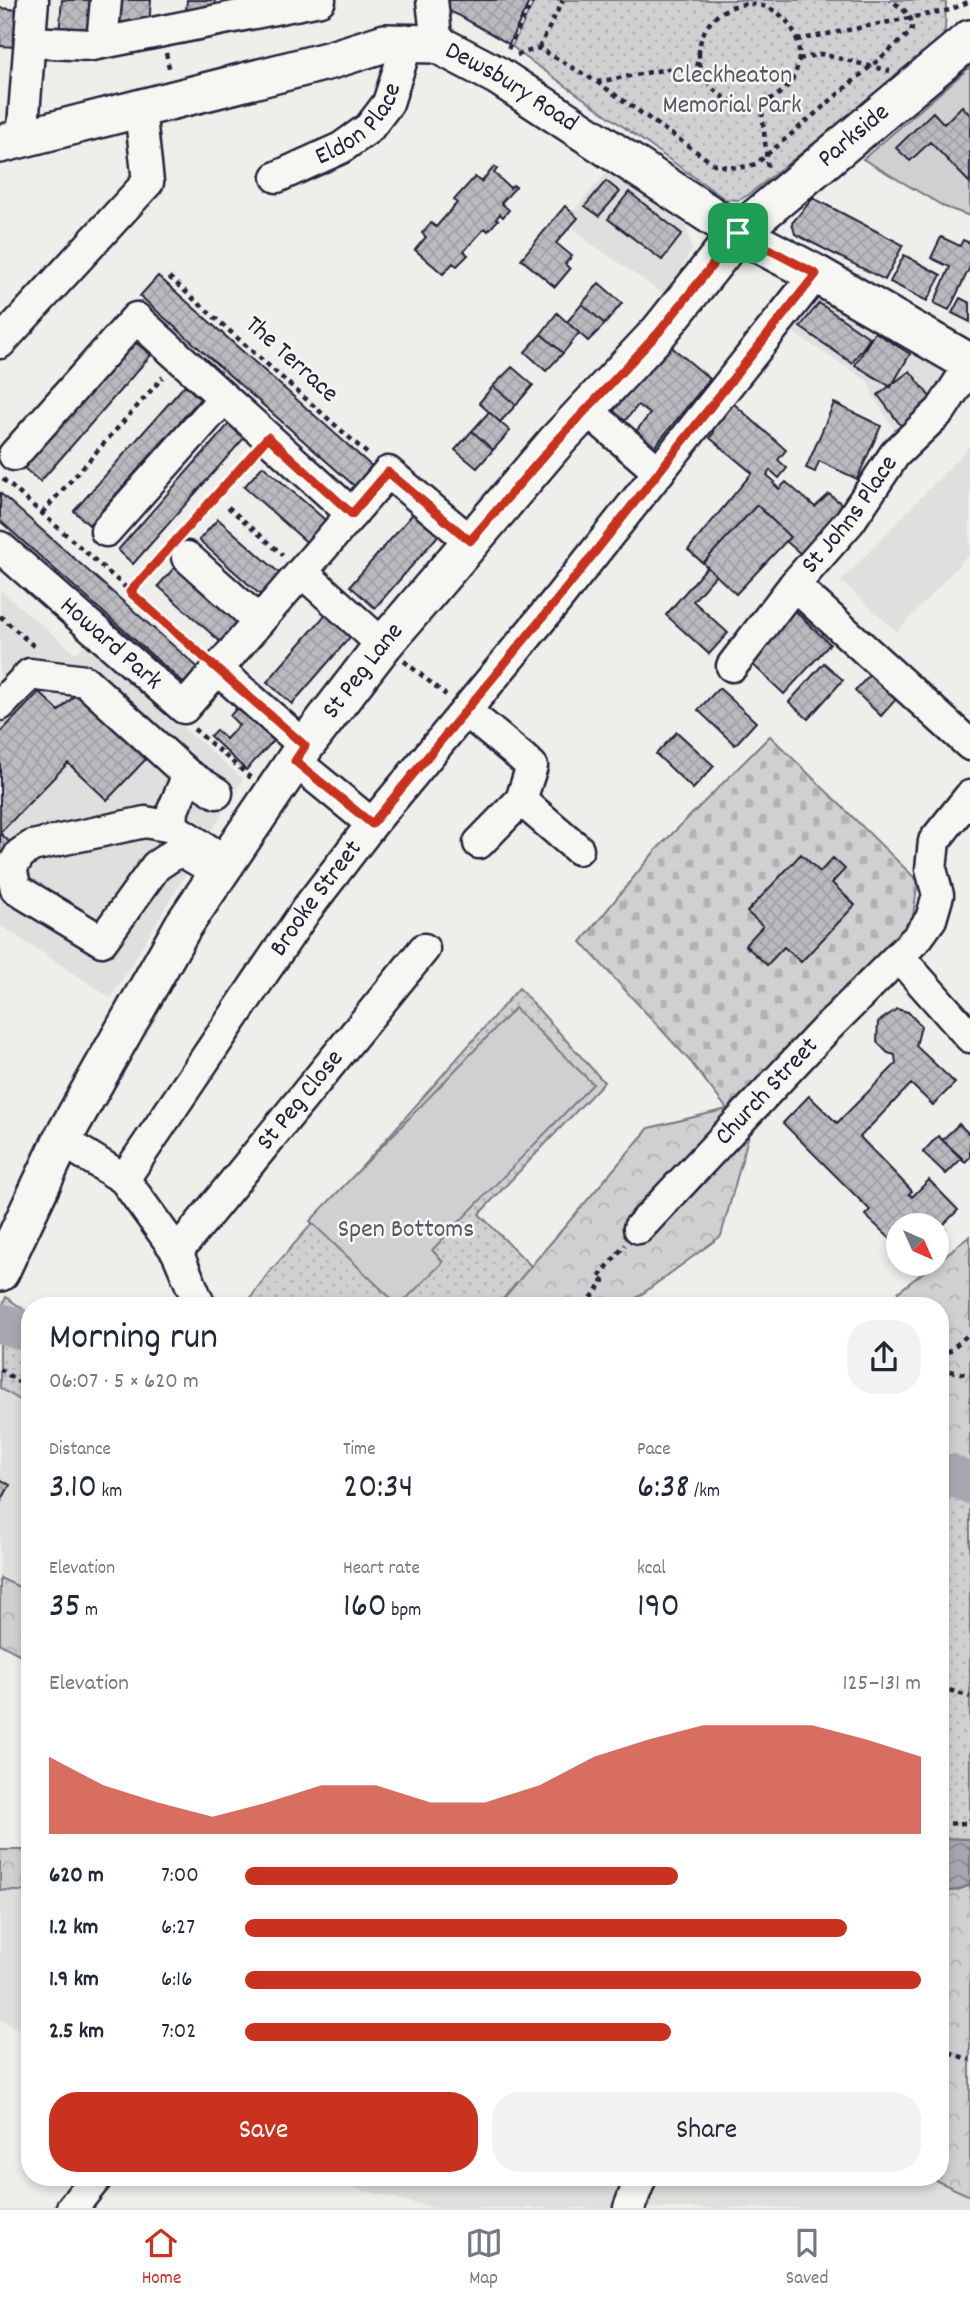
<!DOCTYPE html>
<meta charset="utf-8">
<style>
body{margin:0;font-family:Dekko,sans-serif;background:#f2f2f3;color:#1f2937;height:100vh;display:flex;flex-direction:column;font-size:26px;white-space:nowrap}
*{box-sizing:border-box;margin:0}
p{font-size:23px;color:#747a83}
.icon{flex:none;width:38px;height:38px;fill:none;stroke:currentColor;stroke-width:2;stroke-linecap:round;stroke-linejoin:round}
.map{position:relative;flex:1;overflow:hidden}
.side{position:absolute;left:21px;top:1297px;width:928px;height:889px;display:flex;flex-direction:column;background:#fff;border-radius:28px;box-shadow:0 4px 10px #0003}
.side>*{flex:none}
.needle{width:46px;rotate:135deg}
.buttons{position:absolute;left:886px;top:1213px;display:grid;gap:14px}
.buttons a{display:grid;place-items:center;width:63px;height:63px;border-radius:50%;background:#fff;box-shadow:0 4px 10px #0003;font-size:35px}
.pin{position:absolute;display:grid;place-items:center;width:60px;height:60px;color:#fff;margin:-30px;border-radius:14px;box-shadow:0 4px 10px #0006}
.round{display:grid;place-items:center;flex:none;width:74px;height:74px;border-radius:28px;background:#f2f2f3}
.head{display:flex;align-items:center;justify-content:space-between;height:119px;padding:0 28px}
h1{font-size:38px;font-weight:600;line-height:52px}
.stats{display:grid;grid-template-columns:repeat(3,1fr);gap:10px;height:119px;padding:7px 28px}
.stats div{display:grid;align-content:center}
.stats b{font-size:35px;font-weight:600}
.stats small{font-size:19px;font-weight:400}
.stats p{font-size:19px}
.chart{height:196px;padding:14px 28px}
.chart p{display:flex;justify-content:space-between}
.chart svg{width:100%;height:126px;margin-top:7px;fill:#c8321e;opacity:.7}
.action{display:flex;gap:14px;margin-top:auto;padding:14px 28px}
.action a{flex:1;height:80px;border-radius:28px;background:#c8321e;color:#fff;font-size:28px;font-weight:600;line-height:80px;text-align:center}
.action a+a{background:#f2f2f3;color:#1f2937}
ul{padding:0 28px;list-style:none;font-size:23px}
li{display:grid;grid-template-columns:112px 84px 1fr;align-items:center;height:52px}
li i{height:18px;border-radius:9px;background:#c8321e}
.tabs{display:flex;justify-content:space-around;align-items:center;height:98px;border-top:2px solid #e0e1e3;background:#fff;font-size:19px;color:#747a83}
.tabs a{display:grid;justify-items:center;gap:4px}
.tabs .active{color:#c8321e}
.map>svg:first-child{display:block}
.built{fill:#dfdfde}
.forest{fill:url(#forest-crowns);stroke:#797986;stroke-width:2}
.cemetery{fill:url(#cemetery-stones);stroke:#797986;stroke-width:2}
.park{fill:url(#park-dots);stroke:#797986;stroke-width:2}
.garden{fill:#d0d0d1;stroke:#797986;stroke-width:2}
.water{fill:url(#water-waves);stroke:#727281;stroke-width:2}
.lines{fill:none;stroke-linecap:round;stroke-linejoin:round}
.river{stroke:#a7a7af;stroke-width:40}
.building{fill:url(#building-cross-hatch);stroke:#22223b;stroke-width:2}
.minor-casing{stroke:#22223b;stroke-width:35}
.major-casing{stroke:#22223b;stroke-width:42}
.path{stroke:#22223b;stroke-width:4.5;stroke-dasharray:5 5;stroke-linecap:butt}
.minor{stroke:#f6f6f2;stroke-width:30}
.major{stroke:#f6f6f2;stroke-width:37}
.route-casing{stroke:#fff;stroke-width:14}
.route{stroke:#c8321e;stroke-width:9}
.labels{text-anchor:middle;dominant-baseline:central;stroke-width:5;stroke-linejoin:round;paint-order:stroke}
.park-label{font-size:26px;fill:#565668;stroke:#f6f6f2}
.street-label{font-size:26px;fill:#22223b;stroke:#f6f6f2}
</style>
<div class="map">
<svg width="970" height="2208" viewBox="0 0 970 2208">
<defs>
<pattern id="forest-crowns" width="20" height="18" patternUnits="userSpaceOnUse" patternTransform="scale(1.75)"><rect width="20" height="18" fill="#d0d0d1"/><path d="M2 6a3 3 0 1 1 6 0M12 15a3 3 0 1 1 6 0" fill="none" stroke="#b2b2b4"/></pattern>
<pattern id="cemetery-stones" width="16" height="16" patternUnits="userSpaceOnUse" patternTransform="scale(1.75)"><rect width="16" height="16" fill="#d0d0d1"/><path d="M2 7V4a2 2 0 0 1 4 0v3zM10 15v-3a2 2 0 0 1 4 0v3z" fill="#b2b2b4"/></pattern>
<pattern id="park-dots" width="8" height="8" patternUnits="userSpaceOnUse" patternTransform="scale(1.75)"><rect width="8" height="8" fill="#d0d0d1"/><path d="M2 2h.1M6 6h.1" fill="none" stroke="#b2b2b4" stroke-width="1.8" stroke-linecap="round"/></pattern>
<pattern id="water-waves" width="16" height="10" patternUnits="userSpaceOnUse" patternTransform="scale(1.75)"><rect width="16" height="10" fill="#a7a7af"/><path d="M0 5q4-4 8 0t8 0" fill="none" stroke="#888890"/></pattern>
<pattern id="building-cross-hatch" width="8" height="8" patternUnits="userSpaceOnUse" patternTransform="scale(1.75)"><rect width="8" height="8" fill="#bbbbbf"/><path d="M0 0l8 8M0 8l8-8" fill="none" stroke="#a0a0a5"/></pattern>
</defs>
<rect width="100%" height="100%" fill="#eeeeeb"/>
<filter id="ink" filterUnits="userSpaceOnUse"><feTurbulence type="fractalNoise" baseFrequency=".0143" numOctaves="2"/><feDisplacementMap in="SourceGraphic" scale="14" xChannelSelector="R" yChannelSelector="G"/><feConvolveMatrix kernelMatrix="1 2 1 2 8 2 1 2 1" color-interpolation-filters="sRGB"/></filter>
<g filter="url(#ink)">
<!-- built -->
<path class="built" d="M 607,172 L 686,224 L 692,250 L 665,295 L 589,242 L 565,221 Z
M 819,300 L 957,370 L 898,436 L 872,394 L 869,382 L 792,332 Z
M 970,446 L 970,553 L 897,632 L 841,581 Z
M 0,590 L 75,653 L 86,644 L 243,779 L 111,998 L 0,925 Z
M 0,1388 L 30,1406 L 30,1592 L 0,1578 Z
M 0,1890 L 30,1892 L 30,2041 L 16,2028 L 0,2019 Z
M 306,2177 L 928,2177 L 970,2196 L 970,2208 L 435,2208 Z"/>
<!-- forest -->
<path class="forest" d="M 841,994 L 751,1127 L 721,1236 L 627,1305 L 480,1306 L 531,1266 L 649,1128 L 727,1109 Z
M 970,1236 L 970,1492 L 953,1491 L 940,1502 L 940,1306 L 897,1306 L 898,1292 Z
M 0,1578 L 30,1592 L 30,1660 L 0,1644 Z
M 0,1850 L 30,1850 L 30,1892 L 0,1890 Z
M 970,1885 L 970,2196 L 928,2177 L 940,2177 L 940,1892 L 957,1890 Z"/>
<!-- cemetery -->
<path class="cemetery" d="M 770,736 L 918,881 L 912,923 L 727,1109 L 690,1061 L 581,942 L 655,851 Z"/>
<!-- park -->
<path class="park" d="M 535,0 L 940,0 L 946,3 L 945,30 L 939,45 L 748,195 L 739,200 L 725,199 L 521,54 L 512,46 Z
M 519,988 L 604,1082 L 479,1214 L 531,1266 L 498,1305 L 245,1306 L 266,1276 Z
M 6,1297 L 30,1314 L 30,1406 L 0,1388 L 0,1312 Z
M 953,1491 L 970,1492 L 970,1885 L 957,1890 L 940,1892 L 940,1502 Z"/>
<!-- garden -->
<path class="garden" d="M 970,67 L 970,216 L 945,207 L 863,159 Z
M 515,1008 L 593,1084 L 432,1250 L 443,1262 L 400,1305 L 398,1305 L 310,1221 Z"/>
<!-- water -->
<path class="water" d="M 940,1838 L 970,1839 L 970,1885 L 957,1890 L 940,1892 Z"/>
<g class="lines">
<!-- river -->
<path class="river" d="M 0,1323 L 30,1332
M 940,1482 L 950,1474 L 970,1484"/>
</g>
<!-- building -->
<path class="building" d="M 62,0 L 92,0 L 88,36 L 59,33 Z
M 122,0 L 151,0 L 149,24 L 120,22 Z
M 187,0 L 215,0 L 214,13 L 186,10 Z
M 439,0 L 530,0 L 509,44 L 458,15 L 437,6 Z
M 0,8 L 18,10 L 15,47 L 0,46 Z
M 962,106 L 970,115 L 970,183 L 930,142 L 910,161 L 896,148 L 933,112 L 944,124 Z
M 494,167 L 497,169 L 494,173 L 510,188 L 513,185 L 516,187 L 501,203 L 509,210 L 503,217 L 500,214 L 496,219 L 498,220 L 488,231 L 485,228 L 464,251 L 468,255 L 457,266 L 453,263 L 443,274 L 415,250 L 426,237 L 422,233 L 431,223 L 436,227 L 457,203 L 454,200 L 475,177 L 481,182 Z
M 606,181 L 620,192 L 599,216 L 585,206 Z
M 629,192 L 682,234 L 662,260 L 608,219 Z
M 813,198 L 903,245 L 885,280 L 795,234 L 792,223 Z
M 565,206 L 578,218 L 556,243 L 572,256 L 565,264 L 570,269 L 555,287 L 521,259 Z
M 941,237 L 960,246 L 963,240 L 970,243 L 970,267 L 949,310 L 934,303 L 950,267 L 931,258 Z
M 904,255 L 941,275 L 927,301 L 890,282 Z
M 158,276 L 376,470 L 359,490 L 140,296 Z
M 599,283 L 622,303 L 605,324 L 582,304 Z
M 960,298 L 970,303 L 970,322 L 952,313 Z
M 819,303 L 870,338 L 852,363 L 800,327 Z
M 582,304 L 605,324 L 588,341 L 567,322 Z
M 557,313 L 579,333 L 563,353 L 541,334 Z
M 875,332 L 910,354 L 891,387 L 855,365 Z
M 541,334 L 563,353 L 546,371 L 525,352 Z
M 135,342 L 151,355 L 40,482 L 24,468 Z
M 668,344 L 710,379 L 647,456 L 628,441 L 650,414 L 638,405 L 618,429 L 607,419 Z
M 512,367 L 533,385 L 516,405 L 493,386 Z
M 910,371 L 934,402 L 902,427 L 878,395 Z
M 185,385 L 200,399 L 89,525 L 74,511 Z
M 493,386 L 516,405 L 500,422 L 479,403 Z
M 733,403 L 786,450 L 778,460 L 787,468 L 779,478 L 770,470 L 767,475 L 775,482 L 773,483 L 779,489 L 786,482 L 815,507 L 829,494 L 843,505 L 802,555 L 786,541 L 790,537 L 757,505 L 703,563 L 688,550 L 752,473 L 710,438 L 714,432 L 712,430 Z
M 834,403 L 881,426 L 857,479 L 819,461 L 815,472 L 806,468 Z
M 489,412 L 510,431 L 493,450 L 472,431 Z
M 229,424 L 244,438 L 133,564 L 118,550 Z
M 472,431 L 493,450 L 477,468 L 455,450 Z
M 263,466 L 330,524 L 311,546 L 244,487 Z
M 0,493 L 202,671 L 188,687 L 0,521 Z
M 757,505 L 790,537 L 736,594 L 703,563 Z
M 418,508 L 443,530 L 375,608 L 350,586 Z
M 218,519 L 284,577 L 265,599 L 199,540 Z
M 175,567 L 241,625 L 224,645 L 158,586 Z
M 707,567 L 716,575 L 693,601 L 728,633 L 709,654 L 666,615 Z
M 793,609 L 830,644 L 784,694 L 747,659 Z
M 793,609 L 830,644 L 784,694 L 747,659 Z
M 326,614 L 351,636 L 292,704 L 267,682 Z
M 824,663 L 843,680 L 808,719 L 789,702 Z
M 871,673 L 897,698 L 881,716 L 855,691 Z
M 719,688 L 756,722 L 735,745 L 698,710 Z
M 39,692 L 59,711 L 77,693 L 146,759 L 107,800 L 68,763 L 0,833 L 15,847 L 0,862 L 0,733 Z
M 240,704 L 276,738 L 246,770 L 210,736 L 216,730 L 226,739 L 239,725 L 230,716 Z
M 677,732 L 714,766 L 693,789 L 656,754 Z
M 801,854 L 820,872 L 833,858 L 845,869 L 832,883 L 855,905 L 801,962 L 784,947 L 767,965 L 745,945 L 763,926 L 747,912 Z
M 897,1009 L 908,1012 L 921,1026 L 916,1046 L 955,1083 L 933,1105 L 911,1084 L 860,1137 L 912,1191 L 909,1194 L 912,1197 L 929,1180 L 958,1210 L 942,1226 L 946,1230 L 936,1240 L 936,1225 L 898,1225 L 898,1246 L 865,1215 L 870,1210 L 783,1123 L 809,1096 L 837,1123 L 896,1064 L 895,1055 L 888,1053 L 877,1042 L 878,1022 Z
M 959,1124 L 970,1135 L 970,1157 L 965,1162 L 942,1140 Z
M 938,1136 L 962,1158 L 946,1174 L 923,1152 Z
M 0,1479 L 10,1485 L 0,1503 Z"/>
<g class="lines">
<!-- minor casing -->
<g class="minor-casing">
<g id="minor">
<path d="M 432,0 L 437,44"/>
<path d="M 30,42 L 92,45 L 320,0"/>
<path d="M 102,42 L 106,0"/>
<path d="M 22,139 L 33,0"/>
<path id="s1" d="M 277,177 L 341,148 L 369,128 L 388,103 L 407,44"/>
<path d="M 0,343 L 148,182 L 140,109"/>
<path d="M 586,409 L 659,472"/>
<path d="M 14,455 L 136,318 L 352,514"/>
<path d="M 106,531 L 224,398"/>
<path id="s2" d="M 0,547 L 184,708 L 388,472 L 470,541"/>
<path d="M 187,557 L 259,621"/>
<path d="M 302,572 L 383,645"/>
<path d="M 794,585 L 970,745"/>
<path id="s3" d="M 732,666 L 794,585 L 850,521 L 895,454 L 941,410 L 970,365"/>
<path d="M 217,669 L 305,746"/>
<path d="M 0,705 L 30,674 L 85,681 L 188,775 L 217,793"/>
<path d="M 466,711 L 532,766 L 521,800 L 479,843"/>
<path d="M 295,761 L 372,824"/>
<path d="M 521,800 L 578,849"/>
<path d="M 172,827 L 173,810 L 188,775"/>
<path d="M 219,873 L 180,850 L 156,866 L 102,941 L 16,889 L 11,869 L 20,854 L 32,846 L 145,822 L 172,827 L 227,862"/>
<path d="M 899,957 L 970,1037"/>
<path id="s4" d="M 62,1140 L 124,1179 L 177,1252 L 424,949"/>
<path id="s5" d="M 124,1179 L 306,910 L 372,824 L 557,600 L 816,274"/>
<path id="s6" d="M 639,1228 L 826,1029 L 918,937 L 931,919 L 938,895 L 931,869 L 934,841 L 970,796"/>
<path d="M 177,1252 L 200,1306"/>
<path d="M 72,2208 L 97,2177"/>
<path d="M 629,2208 L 641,2177"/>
</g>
</g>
<!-- major casing -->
<g class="major-casing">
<g id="major">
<path id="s7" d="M 0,144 L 331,60 L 385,43 L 437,44 L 498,76 L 738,233 L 816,274 L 970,363"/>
<path id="s8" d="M 0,1272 L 62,1140 L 183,926 L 305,746 L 383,645 L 555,443 L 659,332 L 738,233 L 970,39"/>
</g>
</g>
<!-- path -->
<path class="path" d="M699 54a50 50 0 1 1 100 0a50 50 0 1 1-100 0Z
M 797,40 L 950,10 L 970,1
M 539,48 L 563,0
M 508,49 L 533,0
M 166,53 L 170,72
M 517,55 L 539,48 L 597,82 L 700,63
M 799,59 L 821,54 L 890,71
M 597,82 L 714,164 C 729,168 741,169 756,164 L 911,32 C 916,17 902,8 890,0
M 761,102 L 768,171
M 169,277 L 370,456
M 3,479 L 201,654
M 228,507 L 283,555
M 42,513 L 163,377
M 182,533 L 251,456
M 130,591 L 162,555
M 0,616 L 37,649
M 404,661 L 446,695
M 194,729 L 251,778
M 585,1306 L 604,1281 L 598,1278 L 625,1245
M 940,1359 L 970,1333
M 0,1369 L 30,1390
M 940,1369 L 970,1375
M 940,1687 L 970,1697
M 940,1824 L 966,1823 L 970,1820
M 940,2049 L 970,2060"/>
<!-- minor -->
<use href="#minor" class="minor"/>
<!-- major -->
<use href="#major" class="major"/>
</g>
</g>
<g class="lines" filter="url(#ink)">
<!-- route casing -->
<g class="route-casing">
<path id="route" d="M 738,233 L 816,274 L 557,600 L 372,824 L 295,761 L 305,746 L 130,592 L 268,437 L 352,514 L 388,472 L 470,541 L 555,443 L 659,332 Z"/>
</g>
<!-- route -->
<use href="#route" class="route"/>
</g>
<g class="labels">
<!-- park labels -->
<g class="park-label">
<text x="732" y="76">Cleckheaton<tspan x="732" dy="30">Memorial Park</tspan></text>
<text x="406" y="1230">Spen Bottoms</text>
</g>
<!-- street labels -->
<g class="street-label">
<text stroke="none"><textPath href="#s7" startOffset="536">Dewsbury Road</textPath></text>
<text stroke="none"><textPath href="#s1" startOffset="100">Eldon Place</textPath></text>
<text stroke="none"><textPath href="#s8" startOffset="1432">Parkside</textPath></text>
<text transform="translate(291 360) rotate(42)">The Terrace</text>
<text stroke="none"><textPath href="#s3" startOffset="192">St Johns Place</textPath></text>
<text stroke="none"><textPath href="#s2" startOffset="147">Howard Park</textPath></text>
<text stroke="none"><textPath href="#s8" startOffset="704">St Peg Lane</textPath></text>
<text stroke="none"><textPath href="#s5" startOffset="340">Brooke Street</textPath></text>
<text stroke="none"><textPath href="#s6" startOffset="187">Church Street</textPath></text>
<text stroke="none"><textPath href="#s4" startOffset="359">St Peg Close</textPath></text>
</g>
</g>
</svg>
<div class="buttons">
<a><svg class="needle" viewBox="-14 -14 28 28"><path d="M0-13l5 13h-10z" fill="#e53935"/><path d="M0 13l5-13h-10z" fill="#747a83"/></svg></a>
</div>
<div class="pin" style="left:738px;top:233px;background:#1e9e55"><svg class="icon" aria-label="arrive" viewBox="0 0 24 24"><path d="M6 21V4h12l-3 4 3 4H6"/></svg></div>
<section class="side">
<div class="head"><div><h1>Morning run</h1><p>06:07 · 5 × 620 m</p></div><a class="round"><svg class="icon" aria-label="share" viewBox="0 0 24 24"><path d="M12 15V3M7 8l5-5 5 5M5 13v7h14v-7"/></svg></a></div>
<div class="stats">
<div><p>Distance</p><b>3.10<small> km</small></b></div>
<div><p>Time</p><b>20:34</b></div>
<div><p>Pace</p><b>6:38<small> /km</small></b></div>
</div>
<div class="stats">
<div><p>Elevation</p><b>35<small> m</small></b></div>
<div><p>Heart rate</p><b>160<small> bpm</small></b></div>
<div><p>kcal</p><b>190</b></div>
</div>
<div class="chart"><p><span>Elevation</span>125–131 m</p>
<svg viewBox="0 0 160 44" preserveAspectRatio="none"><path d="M0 44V17L10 27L20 33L30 38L40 33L50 27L60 27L70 33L80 33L90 27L100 17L110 11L120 6L130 6L140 6L150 11L160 17V44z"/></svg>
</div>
<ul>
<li><b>620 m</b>7:00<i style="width:64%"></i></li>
<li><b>1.2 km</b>6:27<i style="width:89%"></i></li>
<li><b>1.9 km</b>6:16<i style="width:100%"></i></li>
<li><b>2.5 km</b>7:02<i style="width:63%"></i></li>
</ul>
<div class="action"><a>Save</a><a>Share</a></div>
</section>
</div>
<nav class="tabs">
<a class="active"><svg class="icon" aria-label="home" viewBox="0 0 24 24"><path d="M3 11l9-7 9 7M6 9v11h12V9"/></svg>Home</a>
<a><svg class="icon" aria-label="map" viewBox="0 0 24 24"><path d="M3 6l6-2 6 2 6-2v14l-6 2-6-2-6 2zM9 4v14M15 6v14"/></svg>Map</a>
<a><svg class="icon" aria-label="saved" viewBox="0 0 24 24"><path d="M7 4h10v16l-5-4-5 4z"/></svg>Saved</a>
</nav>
